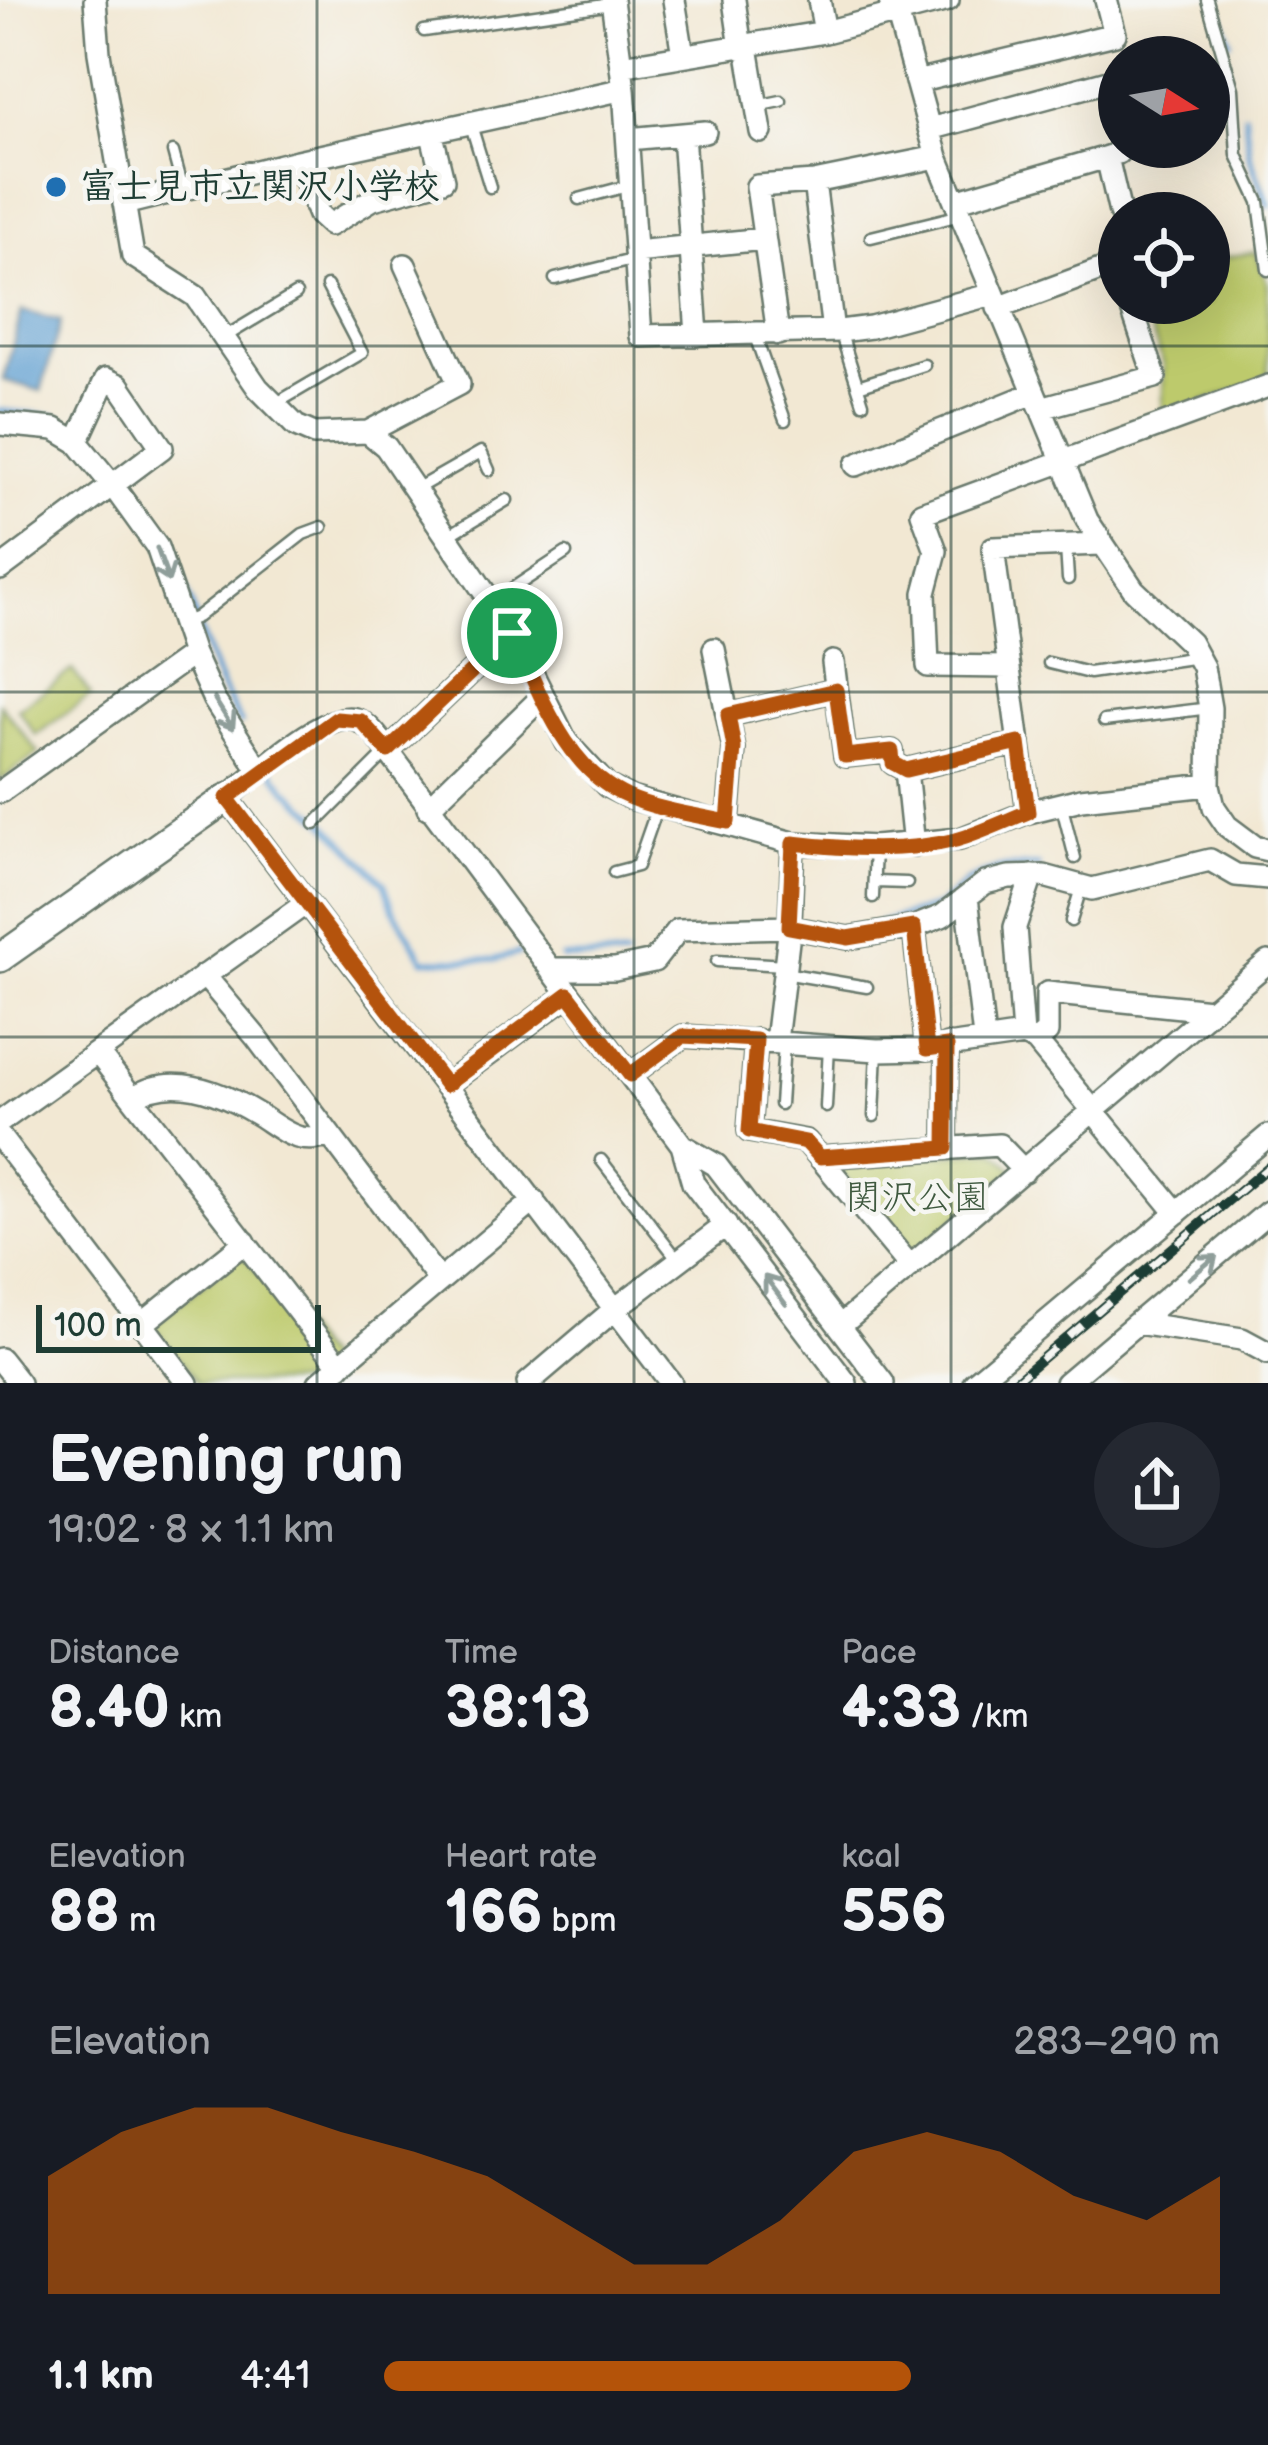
<!DOCTYPE html>
<meta charset="utf-8">
<style>
body{margin:0;font-family:"Balsamiq Sans","Klee One",sans-serif;background:#242831;color:#f1f3f6;height:100vh;display:flex;flex-direction:column;font-size:45px;white-space:nowrap}
*{box-sizing:border-box;margin:0}
p{font-size:39px;color:#9ea1a6}
.icon{flex:none;width:66px;height:66px;fill:none;stroke:currentColor;stroke-width:2;stroke-linecap:round;stroke-linejoin:round}
.map{position:relative;height:1383px;overflow:hidden}
.panel{display:flex;flex-direction:column;background:#171b24;flex:1}
.panel>*{flex:none}
.needle{width:78px;rotate:101deg}
.buttons{position:absolute;left:1098px;top:36px;display:grid;gap:24px}
.buttons a{display:grid;place-items:center;width:132px;height:132px;border-radius:50%;background:#171b24;box-shadow:0 12px 48px #0002;font-size:60px}
.scale{position:absolute;left:36px;bottom:30px;width:285px;box-sizing:border-box;padding-left:12px;border:6px solid #1f3d34;border-top:0;font-size:33px;line-height:42px;white-space:nowrap;color:#1f3d34;-webkit-text-stroke:9px #f6f6f2;paint-order:stroke}
.pin{position:absolute;display:grid;place-items:center;width:102px;height:102px;color:#fff;margin:-51px;border:6px solid #fff;border-radius:50%;box-shadow:0 3px 12px #0007}
.round{display:grid;place-items:center;flex:none;width:126px;height:126px;border-radius:63px;background:#242831}
.headline{display:flex;align-items:center;justify-content:space-between;height:204px;padding:0 48px}
h1{font-size:66px;font-weight:700;line-height:90px}
.metrics{display:grid;grid-template-columns:repeat(3,1fr);gap:18px;height:204px;padding:12px 48px}
.metrics div{display:grid;align-content:center}
.metrics b{font-size:60px;font-weight:700}
.metrics small{font-size:33px;font-weight:400}
.metrics p{font-size:33px}
.chart{height:336px;padding:24px 48px}
.chart p{display:flex;justify-content:space-between}
.chart svg{width:100%;height:216px;margin-top:12px;fill:#b45309;opacity:.7}
ul{padding:0 48px;list-style:none;font-size:39px}
li{display:grid;grid-template-columns:192px 144px 1fr;align-items:center;height:90px}
li i{height:30px;border-radius:15px;background:#b45309}
.map>svg:first-child{display:block}
.green{fill:#bdca6c;stroke:#6e8450;stroke-width:3}
.water{fill:#5f9fd2;stroke:#3f6e83;stroke-width:3}
.lines{fill:none;stroke-linecap:round;stroke-linejoin:round}
.stream{stroke:#5f9fd2;stroke-width:6}
.service-casing{stroke:#69796c;stroke-width:15}
.minor-casing{stroke:#69796c;stroke-width:26}
.tertiary-casing{stroke:#69796c;stroke-width:32}
.service{stroke:#fff;stroke-width:10}
.minor{stroke:#fff;stroke-width:21}
.tertiary{stroke:#fff;stroke-width:27}
.rail-casing{stroke:#1f3d34;stroke-width:10}
.rail{stroke:#f6f6f2;stroke-width:6;stroke-dasharray:18;stroke-linecap:butt}
.oneway{stroke:#8f9e9a}
.route-casing{stroke:#fff;stroke-width:24}
.route{stroke:#b45309;stroke-width:15}
.grid{fill:none;stroke:#1f3d34;stroke-width:3;stroke-opacity:0.55}
.poi-dot{fill:#1f6fb2;stroke:#f6f6f2;stroke-width:4.5}
.labels{text-anchor:middle;dominant-baseline:central;stroke-width:9;stroke-linejoin:round;paint-order:stroke}
.poi-label{font-size:36px;font-weight:bold;fill:#1f3d34;stroke:#f6f6f2;text-anchor:start}
.park-label{font-size:36px;fill:#3f593f;stroke:#f6f6f2}
</style>
<div class="map">
<svg width="1268" height="1383" viewBox="0 0 1268 1383">
<rect width="100%" height="100%" fill="#f6f6f2"/>
<filter id="ink" filterUnits="userSpaceOnUse"><feTurbulence type="fractalNoise" baseFrequency=".00833" numOctaves="2"/><feDisplacementMap in="SourceGraphic" scale="24" xChannelSelector="R" yChannelSelector="G"/><feConvolveMatrix kernelMatrix="1 2 1 2 8 2 1 2 1" color-interpolation-filters="sRGB"/></filter>
<filter id="wash" filterUnits="userSpaceOnUse"><feTurbulence type="fractalNoise" baseFrequency=".004" numOctaves="4" result="noise"/><feDisplacementMap in="SourceGraphic" scale="48" xChannelSelector="R" yChannelSelector="G"/><feGaussianBlur stdDeviation="2.7" result="paint"/><feColorMatrix in="noise" values="0 0 0 0 0 0 0 0 0 0 0 0 0 0 0 0 0 1.4 0 .05"/><feComposite in="paint" operator="in"/></filter>
<g filter="url(#wash)">
<rect width="100%" height="100%" fill="#f2e8d3"/>
<!-- green -->
<path class="green" d="M 1256,252 L 1268,285 L 1268,378 L 1162,417 L 1164,365 L 1141,303 L 1209,303 L 1209,260 Z
M 72,670 L 91,695 L 36,735 L 18,709 Z
M 0,704 L 39,753 L 0,781 Z
M 995,1151 L 1014,1170 L 911,1256 L 832,1162 Z
M 238,1257 L 245,1257 L 325,1359 L 325,1367 L 306,1383 L 198,1383 L 155,1328 L 156,1322 Z"/>
<!-- water -->
<path class="water" d="M 22,311 L 61,321 L 41,391 L 3,380 Z"/>
<g class="lines">
<!-- stream -->
<path class="stream" d="M 1217,0 L 1230,41
M 1245,115 L 1249,154 L 1268,205
M 0,411 L 55,416 L 71,426
M 87,437 L 117,472
M 125,483 C 140,502 160,523 170,545 C 194,605 207,667 241,723
M 271,769 L 286,789 L 331,828 L 384,883 L 393,909 L 424,960 L 493,960 L 519,953
M 880,923 L 939,906 L 967,881 L 999,868 L 1038,866
M 563,958 L 625,957"/>
</g>
</g>
<g filter="url(#ink)">
<g class="lines">
<!-- service casing -->
<g class="service-casing">
<path id="service" d="M 1207,0 L 1233,89 L 1237,155 L 1259,202 L 1268,270
M 424,31 L 612,4
M 757,106 L 781,101
M 470,122 L 490,187
M 173,152 L 183,189
M 579,199 L 631,185
M 871,237 L 961,215
M 555,279 L 636,259
M 840,331 L 863,403
M 755,336 L 785,420
M 223,338 L 296,294
M 858,386 L 924,365
M 275,404 L 362,353 L 327,286
M 416,489 L 481,452 L 489,470
M 448,536 L 507,500
M 1066,547 L 1068,579
M 492,602 L 566,553
M 183,623 L 197,617 L 303,534 L 322,527
M 1049,663 L 1089,673 L 1198,657
M 1104,721 L 1210,708
M 1061,803 L 1075,858
M 315,824 L 388,751
M 614,872 L 637,866 L 658,806
M 875,882 L 907,883
M 873,897 L 875,847
M 1071,921 L 1081,888
M 717,961 L 785,965
M 784,973 L 867,987
M 780,1104 L 784,1044
M 826,1107 L 829,1046
M 874,1116 L 877,1050
M 601,1160 L 679,1261"/>
</g>
<!-- minor casing -->
<g class="minor-casing">
<path id="minor" d="M 95,0 L 99,53 L 133,256 L 195,296 L 258,388 L 296,426 L 314,434 L 368,432 L 386,447 L 512,633 L 567,743 L 607,786 L 631,798 L 793,843 L 875,847 L 960,839 L 1028,812 L 1081,799 L 1209,785
M 612,0 L 624,89 L 641,336 L 840,331 L 871,327 L 993,294
M 674,0 L 683,55
M 734,0 L 741,48
M 819,0 L 825,32
M 897,13 L 937,157 L 1087,520 L 1134,590 L 1190,643 L 1203,667 L 1210,708 L 1209,785 L 1214,807 L 1227,826 L 1255,847 L 1268,850
M 747,47 L 761,132
M 621,66 L 825,32 L 948,0
M 916,82 L 1115,34 L 1106,0
M 930,129 L 1119,78
M 683,134 L 697,335
M 628,139 L 705,132
M 1107,157 L 1120,213
M 297,161 L 319,215 L 330,225 L 373,199 L 443,180 L 431,131
M 814,182 L 833,331
M 955,201 L 1107,157 L 1118,153 L 1119,143
M 124,204 L 297,161 L 624,89
M 635,252 L 764,239
M 998,308 L 1119,263
M 778,334 L 757,186 L 814,182 L 937,157
M 1041,408 L 1155,377 L 1130,303
M 0,424 L 55,429 L 77,442 L 113,486 L 157,547 L 193,654 L 214,700 L 260,771
M 368,432 L 459,384 L 405,265
M 856,465 L 1034,393
M 0,569 L 162,448 L 119,385 L 106,379 L 77,442
M 714,649 L 734,749 L 728,822
M 833,662 L 845,756 L 892,751 L 893,763 L 906,770
M 1009,667 L 928,666 L 925,593 L 936,551 L 922,513 L 1268,386
M 729,715 L 836,690
M 388,751 L 512,633
M 0,792 L 193,654
M 428,808 L 543,696
M 1028,812 L 993,548 L 1101,544
M 914,846 L 906,770 L 1019,743
M 967,897 L 984,1038
M 914,927 L 927,1049
M 550,969 L 615,969 L 654,961 L 678,930 L 789,927 L 848,938 L 914,927 L 942,916 L 985,883 L 1009,877 L 1044,876 L 1092,889 L 1210,860 L 1236,875 L 1268,878
M 204,975 L 256,1037 L 439,1280
M 1023,1035 L 1015,927 L 1032,876
M 756,1040 L 749,1131 L 806,1141 L 910,1266
M 776,1041 L 790,925 L 793,843
M 1036,1041 L 1047,1032 L 1047,993 L 1210,1010
M 98,1053 L 340,1366
M 630,1075 L 683,1036 L 877,1050 L 927,1049 L 1023,1035 L 1036,1041 L 1177,1213
M 446,1085 L 569,994
M 133,1098 C 172,1071 223,1093 259,1115 C 272,1123 286,1135 301,1138 C 311,1140 320,1138 330,1136
M 0,1122 L 305,904
M 0,1137 L 187,1383
M 682,1145 L 716,1165 L 883,1383
M 946,1148 L 947,1045
M 820,1157 L 999,1145 L 1024,1171
M 1137,1323 L 1242,1339 L 1268,1353
M 141,1325 L 245,1242
M 840,1326 L 1268,962
M 0,1359 L 19,1383
M 319,1383 L 534,1201
M 528,1383 L 615,1309 L 726,1225
M 671,1383 L 227,798 C 251,778 325,710 354,719 C 370,724 379,739 388,751 L 682,1145 L 693,1183 L 846,1383
M 974,1383 L 1268,1136
M 1066,1383 L 1268,1212"/>
</g>
<!-- tertiary casing -->
<g class="tertiary-casing">
<path id="tertiary" d="M 893,0 L 897,13
M 0,958 L 227,798"/>
</g>
<!-- service -->
<use href="#service" class="service"/>
<!-- minor -->
<use href="#minor" class="minor"/>
<!-- tertiary -->
<use href="#tertiary" class="tertiary"/>
<!-- rail casing -->
<g class="rail-casing">
<path id="rail" d="M 1013,1383 L 1268,1167"/>
</g>
<!-- rail -->
<use href="#rail" class="rail"/>
</g>
<!-- one-way arrows -->
<defs><path id="oneway-shaft" d="M-6 0H5M1.5-3L5.5 0L1.5 3" fill="none" stroke-width="1.6" stroke-linecap="round" stroke-linejoin="round" transform="scale(3)"/></defs>
<g class="oneway">
<use href="#oneway-shaft" transform="translate(163 565) rotate(70)"/>
<use href="#oneway-shaft" transform="translate(224 714) rotate(58)"/>
<use href="#oneway-shaft" transform="translate(1203 1267) rotate(-40)"/>
<use href="#oneway-shaft" transform="translate(775 1290) rotate(-127)"/>
</g>
</g>
<g class="lines" filter="url(#ink)">
<!-- route casing -->
<g class="route-casing">
<path id="route" d="M 512,633 C 540,691 564,769 628,797 C 658,810 695,815 728,822 L 734,748 L 728,715 L 836,690 L 845,756 L 892,751 L 893,763 L 906,770 L 1019,743 L 1028,812 C 1005,821 981,833 956,840 C 904,853 846,849 793,843 L 789,927 L 848,938 L 914,927 L 927,1049 L 947,1046 L 946,1148 L 820,1157 L 806,1142 L 749,1131 L 756,1040 L 683,1036 L 630,1075 L 568,994 L 446,1085 L 227,798 L 336,719 L 361,721 L 388,751 Z"/>
</g>
<!-- route -->
<use href="#route" class="route"/>
</g>
<!-- grid -->
<path class="grid" d="M 317,0 L 317,1383M 634,0 L 634,1383M 951,0 L 951,1383M 0,346 L 1268,346M 0,692 L 1268,692M 0,1037 L 1268,1037"/>
<!-- markers -->
<circle class="poi-dot" cx="56" cy="187" r="12"/>
<g class="labels">
<!-- poi labels -->
<g class="poi-label">
<text x="80" y="187">富士見市立関沢小学校</text>
</g>
<!-- park labels -->
<g class="park-label">
<text x="917" y="1198">関沢公園</text>
</g>
</g>
</svg>
<div class="buttons">
<a><svg class="needle" viewBox="-14 -14 28 28"><path d="M0-13l5 13h-10z" fill="#e53935"/><path d="M0 13l5-13h-10z" fill="#9ea1a6"/></svg></a>
<a><svg class="icon" aria-label="locate" viewBox="0 0 24 24"><circle cx="12" cy="12" r="6"/><path d="M12 2v4M12 18v4M2 12h4M18 12h4"/></svg></a>
</div>
<div class="scale">100 m</div>
<div class="pin" style="left:512px;top:633px;background:#1e9e55"><svg class="icon" aria-label="arrive" viewBox="0 0 24 24"><path d="M6 21V4h12l-3 4 3 4H6"/></svg></div>
</div>
<section class="panel">
<div class="headline"><div><h1>Evening run</h1><p>19:02 · 8 × 1.1 km</p></div><a class="round"><svg class="icon" aria-label="share" viewBox="0 0 24 24"><path d="M12 15V3M7 8l5-5 5 5M5 13v7h14v-7"/></svg></a></div>
<div class="metrics">
<div><p>Distance</p><b>8.40<small> km</small></b></div>
<div><p>Time</p><b>38:13</b></div>
<div><p>Pace</p><b>4:33<small> /km</small></b></div>
</div>
<div class="metrics">
<div><p>Elevation</p><b>88<small> m</small></b></div>
<div><p>Heart rate</p><b>166<small> bpm</small></b></div>
<div><p>kcal</p><b>556</b></div>
</div>
<div class="chart"><p><span>Elevation</span>283–290 m</p>
<svg viewBox="0 0 160 44" preserveAspectRatio="none"><path d="M0 44V20L10 11L20 6L30 6L40 11L50 15L60 20L70 29L80 38L90 38L100 29L110 15L120 11L130 15L140 24L150 29L160 20V44z"/></svg>
</div>
<ul>
<li><b>1.1 km</b>4:41<i style="width:63%"></i></li>
</ul>
</section>
